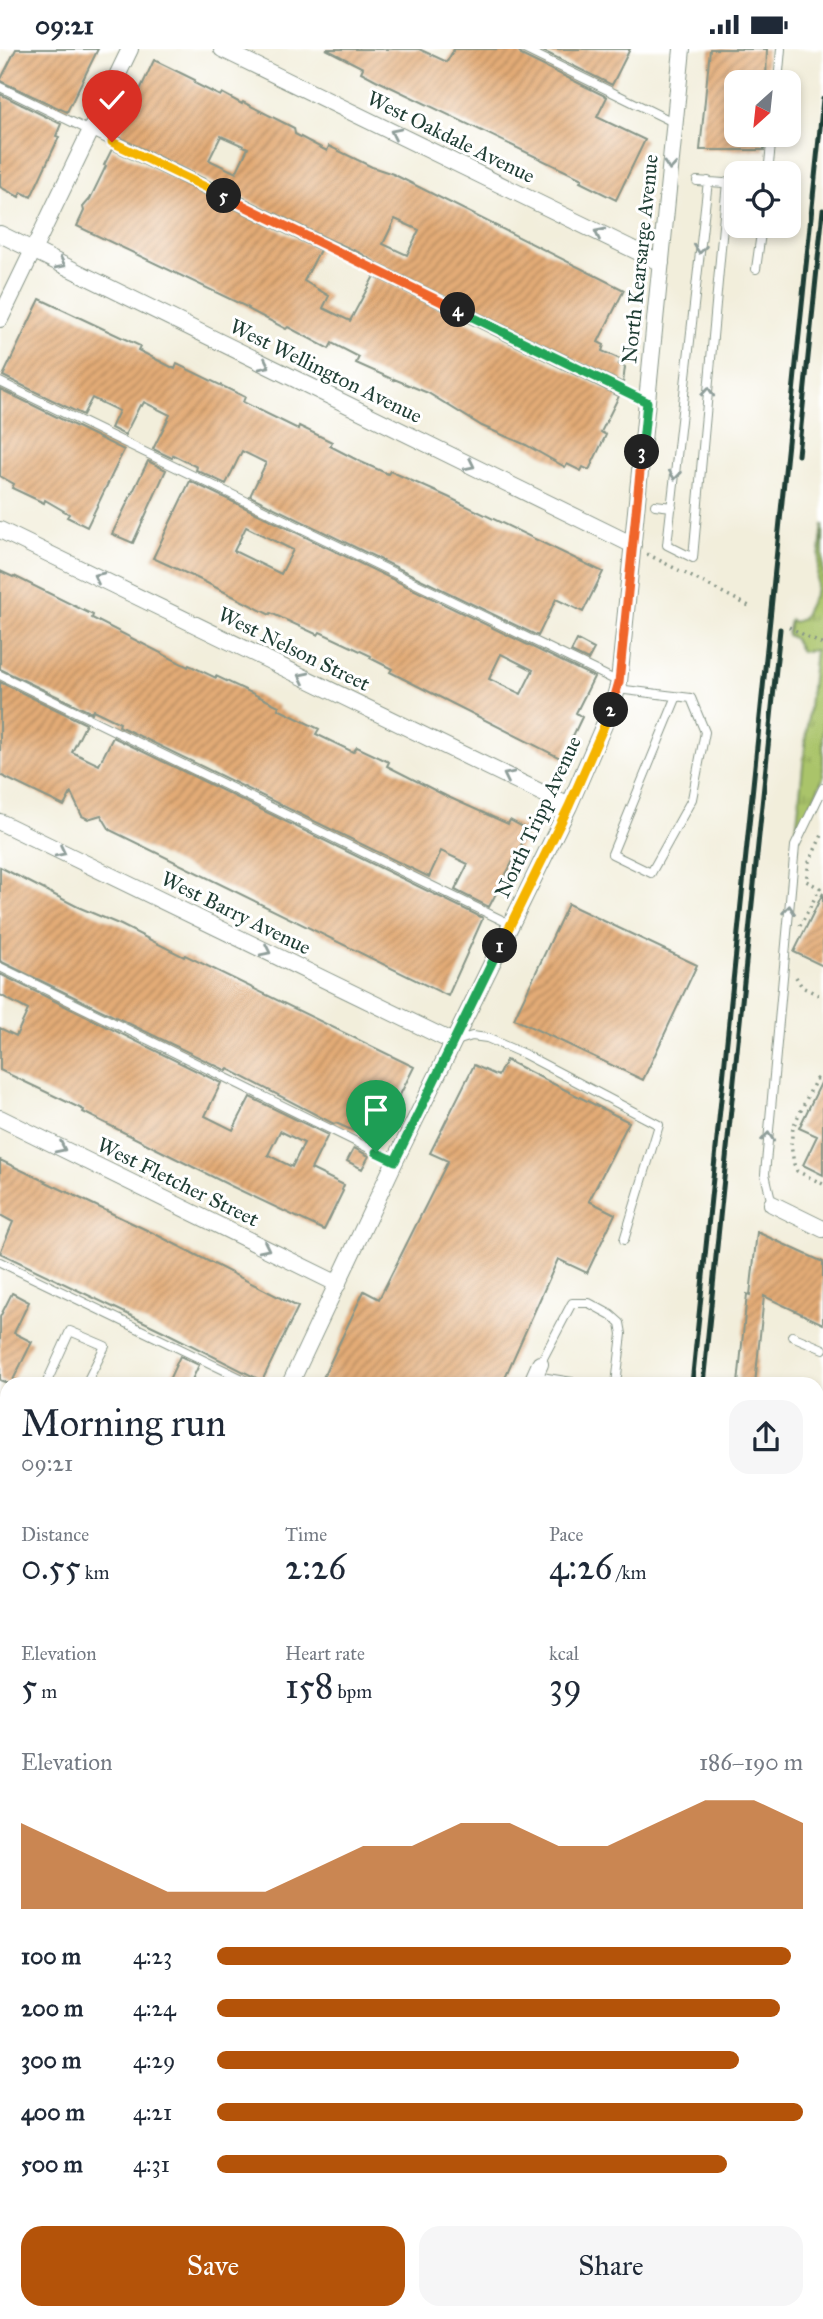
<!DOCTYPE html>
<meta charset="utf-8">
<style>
body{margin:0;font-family:"IM FELL Great Primer",serif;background:#f6f6f7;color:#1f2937;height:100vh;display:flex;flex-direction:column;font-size:26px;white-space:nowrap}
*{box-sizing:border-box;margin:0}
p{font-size:23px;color:#747a83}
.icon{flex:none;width:38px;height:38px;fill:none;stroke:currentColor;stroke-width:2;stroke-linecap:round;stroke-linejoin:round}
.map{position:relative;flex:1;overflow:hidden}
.details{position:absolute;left:0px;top:1328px;width:824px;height:943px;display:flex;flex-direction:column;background:#fff;border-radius:21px 21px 0 0;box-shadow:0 4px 10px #0003}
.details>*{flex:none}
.needle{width:46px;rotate:207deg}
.controls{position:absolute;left:724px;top:21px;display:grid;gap:14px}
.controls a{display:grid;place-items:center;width:77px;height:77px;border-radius:14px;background:#fff;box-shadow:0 4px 10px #0003;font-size:35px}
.pin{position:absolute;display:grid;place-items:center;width:60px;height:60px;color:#fff;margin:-72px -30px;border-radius:50% 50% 50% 0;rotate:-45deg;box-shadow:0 0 7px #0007}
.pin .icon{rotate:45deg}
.km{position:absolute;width:35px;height:35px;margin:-18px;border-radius:50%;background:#222;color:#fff;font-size:19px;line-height:35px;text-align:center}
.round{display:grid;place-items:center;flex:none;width:74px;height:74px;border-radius:21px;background:#f6f6f7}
.headline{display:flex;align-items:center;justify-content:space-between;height:119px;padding:0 21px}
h1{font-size:38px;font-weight:600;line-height:52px}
.metrics{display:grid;grid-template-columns:repeat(3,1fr);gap:10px;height:119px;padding:7px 21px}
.metrics div{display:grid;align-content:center}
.metrics b{font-size:35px;font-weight:600}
.metrics small{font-size:19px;font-weight:400}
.metrics p{font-size:19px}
.chart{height:196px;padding:14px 21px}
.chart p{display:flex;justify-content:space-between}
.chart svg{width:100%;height:126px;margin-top:7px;fill:#b45309;opacity:.7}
.action{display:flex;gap:14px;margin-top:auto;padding:14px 21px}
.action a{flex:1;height:80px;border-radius:21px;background:#b45309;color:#fff;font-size:28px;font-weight:600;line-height:80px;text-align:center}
.action a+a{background:#f6f6f7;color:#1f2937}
ul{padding:0 21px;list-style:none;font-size:23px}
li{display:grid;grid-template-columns:112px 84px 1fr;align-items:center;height:52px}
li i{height:18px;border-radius:9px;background:#b45309}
.status{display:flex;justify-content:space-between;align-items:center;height:49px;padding:0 35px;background:#fff;direction:ltr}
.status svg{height:19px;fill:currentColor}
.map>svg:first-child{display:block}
.grass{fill:url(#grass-tufts);stroke:#64804f;stroke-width:2}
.building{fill:url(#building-hatch);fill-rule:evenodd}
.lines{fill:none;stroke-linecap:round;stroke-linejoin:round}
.lane-casing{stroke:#889688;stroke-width:10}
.street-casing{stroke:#889688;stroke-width:18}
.secondary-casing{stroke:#889688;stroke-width:25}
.path{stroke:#889688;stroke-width:3.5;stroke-dasharray:2 5;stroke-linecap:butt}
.lane{stroke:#fff;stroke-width:8}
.street{stroke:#fff;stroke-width:16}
.secondary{stroke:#fff;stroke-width:23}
.rail{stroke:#1f3d34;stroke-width:5}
.oneway{stroke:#8f9e9a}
.split-1-casing{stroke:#fff;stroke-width:14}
.split-2-casing{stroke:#fff;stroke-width:14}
.split-3-casing{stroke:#fff;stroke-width:14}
.split-4-casing{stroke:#fff;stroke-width:14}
.split-5-casing{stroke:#fff;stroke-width:14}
.split-6-casing{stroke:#fff;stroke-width:14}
.split-1{stroke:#22a559;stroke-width:9}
.split-2{stroke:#f5b400;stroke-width:9}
.split-3{stroke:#f0652b;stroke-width:9}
.split-4{stroke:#22a559;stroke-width:9}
.split-5{stroke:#f0652b;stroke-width:9}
.split-6{stroke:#f5b400;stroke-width:9}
.labels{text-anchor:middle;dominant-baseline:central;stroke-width:6;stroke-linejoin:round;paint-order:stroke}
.street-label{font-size:21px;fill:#1f3d34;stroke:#fff}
</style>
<div class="status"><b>09:21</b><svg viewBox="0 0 49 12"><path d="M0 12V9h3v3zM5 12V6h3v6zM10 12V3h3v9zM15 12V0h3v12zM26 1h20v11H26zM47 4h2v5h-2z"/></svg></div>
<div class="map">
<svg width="823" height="2270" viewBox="0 0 823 2270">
<defs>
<pattern id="grass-tufts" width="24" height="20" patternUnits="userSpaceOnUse" patternTransform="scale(1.75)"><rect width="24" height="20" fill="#aac46a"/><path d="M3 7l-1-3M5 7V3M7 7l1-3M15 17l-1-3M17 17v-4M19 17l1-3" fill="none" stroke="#8aa058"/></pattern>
<pattern id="building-hatch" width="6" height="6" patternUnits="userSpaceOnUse" patternTransform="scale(1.75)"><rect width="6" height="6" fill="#e3ab76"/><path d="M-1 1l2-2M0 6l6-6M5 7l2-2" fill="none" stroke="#b78c62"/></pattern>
</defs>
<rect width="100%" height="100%" fill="#fff"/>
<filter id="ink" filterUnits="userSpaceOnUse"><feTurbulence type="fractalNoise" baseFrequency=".0143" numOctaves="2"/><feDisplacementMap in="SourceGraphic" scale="14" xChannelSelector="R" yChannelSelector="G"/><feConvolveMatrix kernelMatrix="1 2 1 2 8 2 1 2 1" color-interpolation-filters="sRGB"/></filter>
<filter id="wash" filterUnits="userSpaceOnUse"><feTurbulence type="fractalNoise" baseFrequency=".00686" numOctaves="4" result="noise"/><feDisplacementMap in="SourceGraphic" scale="28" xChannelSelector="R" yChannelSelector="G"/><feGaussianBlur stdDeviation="1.57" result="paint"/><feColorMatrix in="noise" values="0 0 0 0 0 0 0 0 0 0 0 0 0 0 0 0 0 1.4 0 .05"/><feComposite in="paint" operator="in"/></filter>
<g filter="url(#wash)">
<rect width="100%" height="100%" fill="#f2eedb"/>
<!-- grass -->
<path class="grass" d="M 823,475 L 823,729 L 799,781 L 796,783 L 815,601 L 801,603 L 794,590 L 787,586 L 790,571 L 794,573 L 802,570 L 815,544 Z"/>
<g id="blocks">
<!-- building -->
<path class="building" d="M 16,0 L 98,0 L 67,63 L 0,32 Z
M 326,0 L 419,0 L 447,13 L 454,0 L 518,0 L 521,6 L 607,48 L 597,68 L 645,91 L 616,151 L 580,133 L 582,130 L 376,31 L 361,23 L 363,19 Z
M 539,0 L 630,0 L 612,36 Z
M 710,0 L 767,0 L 766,33 L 737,33 L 737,86 L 764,86 L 764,101 L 700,101 Z
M 154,11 L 195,31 L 194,34 L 220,47 L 222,44 L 242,55 L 243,53 L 294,79 L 295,85 L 327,102 L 329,97 L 372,118 L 393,125 L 624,241 L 598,293 L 604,296 L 602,302 L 622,311 L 619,315 L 625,318 L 623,334 L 380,216 L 360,204 L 326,189 L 118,88 ZM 221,87 L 248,99 L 236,124 L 209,111 ZM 395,170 L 419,181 L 407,206 L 383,195 Z
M 0,45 L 61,75 L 56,87 L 59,88 L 31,148 L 21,143 L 19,148 L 0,138 Z
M 112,100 L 320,201 L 304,232 L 329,247 L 323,259 L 350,272 L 374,227 L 619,347 L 601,383 L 606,386 L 589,421 L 583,418 L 581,422 L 567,415 L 565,418 L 526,396 L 482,377 L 428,344 L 394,330 L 394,331 L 356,314 L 359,308 L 332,294 L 329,300 L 288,278 L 286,280 L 248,260 L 249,259 L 77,177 L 84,162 L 83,158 L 90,150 L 106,117 L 104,116 Z
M 40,250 L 140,297 L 138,301 L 175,320 L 177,315 L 245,348 L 243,353 L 298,380 L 299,377 L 332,393 L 330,397 L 361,413 L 388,425 L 390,422 L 448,448 L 603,523 L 583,563 L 556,550 L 538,587 L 250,447 L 266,414 L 242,402 L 226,435 L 196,421 L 197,418 L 173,406 L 172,409 L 153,400 L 170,366 L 144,353 L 142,357 L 140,356 L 125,386 L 111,379 L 119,362 L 92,349 L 83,366 L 3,327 Z
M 0,340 L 124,401 L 87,478 L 67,468 L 69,465 L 45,451 L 44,454 L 12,439 L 14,435 L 0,427 Z
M 148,412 L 166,421 L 133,494 L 112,485 Z
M 190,432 L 594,628 L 576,664 L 582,668 L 562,710 L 390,623 L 392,620 L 370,609 L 371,607 L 320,583 L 318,586 L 271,564 L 270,566 L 201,531 L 153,509 ZM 246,478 L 293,501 L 281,525 L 234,502 ZM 501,605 L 533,621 L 521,645 L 489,630 Z
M 0,522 L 13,528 L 14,527 L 93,566 L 92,569 L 188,618 L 189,616 L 216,629 L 216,627 L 279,657 L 278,660 L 319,680 L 316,685 L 353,703 L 357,698 L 389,713 L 387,717 L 446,747 L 508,775 L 510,771 L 529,781 L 489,858 L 455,841 L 468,815 L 441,802 L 429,828 L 119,677 L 120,674 L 93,661 L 92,664 L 0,620 Z
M 577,591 L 594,600 L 588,611 L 571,603 Z
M 0,633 L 86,675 L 72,703 L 99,716 L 113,688 L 483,869 L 448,947 L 110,781 L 101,766 L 88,770 L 82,767 L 71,744 L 64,757 L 0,726 Z
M 0,818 L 78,858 L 121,876 L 184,908 L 185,906 L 414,1018 L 396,1054 L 392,1052 L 389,1057 L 373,1049 L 356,1083 L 336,1074 L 334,1075 L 228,1020 L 227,1022 L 0,912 Z
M 823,844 L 823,917 L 794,903 Z
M 568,855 L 697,916 L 643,1031 L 514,970 Z
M 0,925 L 221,1034 L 205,1067 L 233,1081 L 250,1048 L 328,1086 L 311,1120 L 344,1136 L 342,1141 L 343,1142 L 324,1181 L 231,1137 L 83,1063 L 84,1061 L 0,1021 L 0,979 L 16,987 L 28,961 L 0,946 ZM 280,1082 L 304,1094 L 292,1118 L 268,1106 Z
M 506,1011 L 629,1073 L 589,1152 L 615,1165 L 587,1224 L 558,1210 L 502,1335 L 320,1335 L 364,1242 L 379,1250 L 448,1112 L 430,1104 L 474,1016 L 498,1027 Z
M 823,1030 L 823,1126 L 803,1116 L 817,1087 L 799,1079 Z
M 365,1077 L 381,1084 L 375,1095 L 360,1087 Z
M 354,1099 L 369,1107 L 362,1120 L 347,1112 Z
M 0,1111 L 157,1186 L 298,1258 L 262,1332 L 163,1282 L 0,1204 L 13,1173 L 0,1166 Z
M 757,1183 L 823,1213 L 823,1275 L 764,1247 L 755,1335 L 738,1335 L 747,1245 L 750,1246 Z
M 12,1244 L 29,1253 L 14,1284 L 32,1293 L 11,1335 L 9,1335 L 0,1331 L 0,1268 Z
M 180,1307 L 199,1316 L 190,1335 L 167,1335 Z"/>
</g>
</g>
<g filter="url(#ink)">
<use href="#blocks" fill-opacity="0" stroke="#889688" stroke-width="2"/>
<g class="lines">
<!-- lane casing -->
<g class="lane-casing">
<path id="lane" d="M 524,0 L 675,74
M 778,33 L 781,0
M 0,38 L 647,353
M 768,124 L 772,86
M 697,132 L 737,135
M 708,132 L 667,496 L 693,509 L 727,133
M 756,220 L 762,177
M 0,333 L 619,633
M 655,456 L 672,458
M 0,626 L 510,875
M 617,640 L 691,649 L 705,683 L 692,750 L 651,824 L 612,805 L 677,647
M 0,918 L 395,1112
M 456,992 L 472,987 L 487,989 L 524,1005 L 659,1076 L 624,1191
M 772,1155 L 765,1125 L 795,797 L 823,739
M 0,1213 L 253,1335
M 792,1287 L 823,1300
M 540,1315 L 572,1254 L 589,1254 L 611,1266 L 620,1274 L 622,1285 L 616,1335
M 535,1327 L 584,1335
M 46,1335 L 70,1282 L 105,1297 L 86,1335
M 0,1509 L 7,1513
M 0,1800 L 7,1803
M 817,1906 L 823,1909
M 817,1952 L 823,1941
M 83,2270 L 86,2264
M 362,2270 L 365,2264"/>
</g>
<!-- street casing -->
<g class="street-casing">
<path id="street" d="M 222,0 L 661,214
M 0,185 L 633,496
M 0,270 L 130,0
M 0,481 L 569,757
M 0,773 L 453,993
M 0,1069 L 338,1235
M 772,1155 L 823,1180
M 290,1335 L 395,1112 L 569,757 L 613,655 L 619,633 L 682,0
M 531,1335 L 540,1315
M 0,1653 L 7,1657
M 817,1748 L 823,1736
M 0,1948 L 7,1952
M 817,2052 L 823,2055
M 0,2239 L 7,2243
M 817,2252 L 823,2240
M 52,2264 L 63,2270
M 654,2264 L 665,2270
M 217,2270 L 219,2264
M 808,2270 L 811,2264"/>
</g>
<!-- secondary casing -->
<g class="secondary-casing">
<path id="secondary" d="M 0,1362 L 7,1366
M 0,1462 L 7,1448
M 817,1762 L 823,1764"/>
</g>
<!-- path -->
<path class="path" d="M 647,505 L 753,559
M 789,578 L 823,596
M 800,877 L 820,839 L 806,832 L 809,813 L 823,784
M 796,928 L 802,938 L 823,948
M 823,1034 L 816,1030 L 793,1078 L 791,1096 L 794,1115 L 797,1122 L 823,1135
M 0,2089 L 7,2092
M 0,2204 L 7,2207"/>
<!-- lane -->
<use href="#lane" class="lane"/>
<!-- street -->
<use href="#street" class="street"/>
<!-- secondary -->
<use href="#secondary" class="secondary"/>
<!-- rail -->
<path class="rail" d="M 798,406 L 823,161
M 692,1335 L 823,50
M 703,1335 L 780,580
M 596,2270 L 597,2264"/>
</g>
<!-- one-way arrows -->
<defs><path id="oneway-chevron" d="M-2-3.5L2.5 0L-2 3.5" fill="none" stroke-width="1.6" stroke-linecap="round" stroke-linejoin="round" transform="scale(1.75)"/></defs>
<g class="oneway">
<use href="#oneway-chevron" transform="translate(395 84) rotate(-154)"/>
<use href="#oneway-chevron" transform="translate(670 117) rotate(95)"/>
<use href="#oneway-chevron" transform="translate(599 184) rotate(-154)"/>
<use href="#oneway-chevron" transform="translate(700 200) rotate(96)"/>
<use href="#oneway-chevron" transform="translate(61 215) rotate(26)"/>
<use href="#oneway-chevron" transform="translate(265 316) rotate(26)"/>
<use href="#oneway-chevron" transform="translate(708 343) rotate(-85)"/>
<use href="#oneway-chevron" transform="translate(470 416) rotate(26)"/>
<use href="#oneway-chevron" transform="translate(675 426) rotate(96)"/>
<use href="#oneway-chevron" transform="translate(98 528) rotate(-154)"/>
<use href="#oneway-chevron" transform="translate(303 628) rotate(-154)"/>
<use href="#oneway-chevron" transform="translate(508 727) rotate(-154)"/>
<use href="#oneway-chevron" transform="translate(61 803) rotate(26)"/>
<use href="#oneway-chevron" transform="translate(789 861) rotate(-85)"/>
<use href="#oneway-chevron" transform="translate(266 902) rotate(26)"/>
<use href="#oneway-chevron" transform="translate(768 1088) rotate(-85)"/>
<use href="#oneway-chevron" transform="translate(61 1099) rotate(26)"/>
<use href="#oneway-chevron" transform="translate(265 1199) rotate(26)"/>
</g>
</g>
<g class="lines" filter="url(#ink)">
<!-- split-1 casing -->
<g class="split-1-casing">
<path id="split-1" d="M 376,1103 L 395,1112 L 500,897"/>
</g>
<!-- split-2 casing -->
<g class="split-2-casing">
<path id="split-2" d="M 500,897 L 569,757 L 611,661"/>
</g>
<!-- split-3 casing -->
<g class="split-3-casing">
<path id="split-3" d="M 611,661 L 619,633 L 642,403"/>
</g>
<!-- split-4 casing -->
<g class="split-4-casing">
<path id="split-4" d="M 458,261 L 647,353 L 642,403"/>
</g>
<!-- split-5 casing -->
<g class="split-5-casing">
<path id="split-5" d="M 224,147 L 458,261"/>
</g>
<!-- split-6 casing -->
<g class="split-6-casing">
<path id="split-6" d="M 112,93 L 224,147"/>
</g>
<!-- split-1 -->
<use href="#split-1" class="split-1"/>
<!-- split-2 -->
<use href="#split-2" class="split-2"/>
<!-- split-3 -->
<use href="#split-3" class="split-3"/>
<!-- split-4 -->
<use href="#split-4" class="split-4"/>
<!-- split-5 -->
<use href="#split-5" class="split-5"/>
<!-- split-6 -->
<use href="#split-6" class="split-6"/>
</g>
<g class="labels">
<!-- street labels -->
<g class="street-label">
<text transform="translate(451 88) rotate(26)">West Oakdale Avenue</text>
<text transform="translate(640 210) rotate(-84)">North Kearsarge Avenue</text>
<text transform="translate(326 322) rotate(26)">West Wellington Avenue</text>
<text transform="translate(294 600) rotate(26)">West Nelson Street</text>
<text transform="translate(538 768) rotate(-65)">North Tripp Avenue</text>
<text transform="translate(236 864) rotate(26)">West Barry Avenue</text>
<text transform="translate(178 1133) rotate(26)">West Fletcher Street</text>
</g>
</g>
</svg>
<div class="controls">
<a><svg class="needle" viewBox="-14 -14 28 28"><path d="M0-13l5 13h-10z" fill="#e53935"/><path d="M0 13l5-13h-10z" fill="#747a83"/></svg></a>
<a><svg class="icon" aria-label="locate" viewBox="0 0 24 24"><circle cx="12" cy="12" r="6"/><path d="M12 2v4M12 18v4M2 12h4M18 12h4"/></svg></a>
</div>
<div class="pin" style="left:376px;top:1103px;background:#1e9e55"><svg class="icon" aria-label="arrive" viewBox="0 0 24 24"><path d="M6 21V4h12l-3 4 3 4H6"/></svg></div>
<div class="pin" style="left:112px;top:93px;background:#d93025"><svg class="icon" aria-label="check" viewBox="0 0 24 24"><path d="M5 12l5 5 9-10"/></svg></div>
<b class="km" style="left:500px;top:897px">1</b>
<b class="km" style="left:611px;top:661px">2</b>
<b class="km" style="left:642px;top:403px">3</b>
<b class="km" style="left:458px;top:261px">4</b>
<b class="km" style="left:224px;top:147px">5</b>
<section class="details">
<div class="headline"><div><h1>Morning run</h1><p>09:21</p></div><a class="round"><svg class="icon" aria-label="share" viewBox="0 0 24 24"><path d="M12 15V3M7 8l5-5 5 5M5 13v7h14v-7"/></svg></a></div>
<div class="metrics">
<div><p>Distance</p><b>0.55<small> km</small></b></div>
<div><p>Time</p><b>2:26</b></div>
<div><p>Pace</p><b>4:26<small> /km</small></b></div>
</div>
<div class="metrics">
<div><p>Elevation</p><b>5<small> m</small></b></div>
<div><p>Heart rate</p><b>158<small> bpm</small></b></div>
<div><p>kcal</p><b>39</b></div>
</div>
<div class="chart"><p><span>Elevation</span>186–190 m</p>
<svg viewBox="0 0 160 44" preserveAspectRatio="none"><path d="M0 44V14L10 22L20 30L30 38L40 38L50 38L60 30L70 22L80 22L90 14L100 14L110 22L120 22L130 14L140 6L150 6L160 14V44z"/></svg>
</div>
<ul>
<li><b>100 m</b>4:23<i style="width:98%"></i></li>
<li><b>200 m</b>4:24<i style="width:96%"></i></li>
<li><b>300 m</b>4:29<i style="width:89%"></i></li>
<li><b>400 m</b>4:21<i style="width:100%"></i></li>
<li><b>500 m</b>4:31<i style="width:87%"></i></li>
</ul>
<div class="action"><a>Save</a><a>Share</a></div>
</section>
</div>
